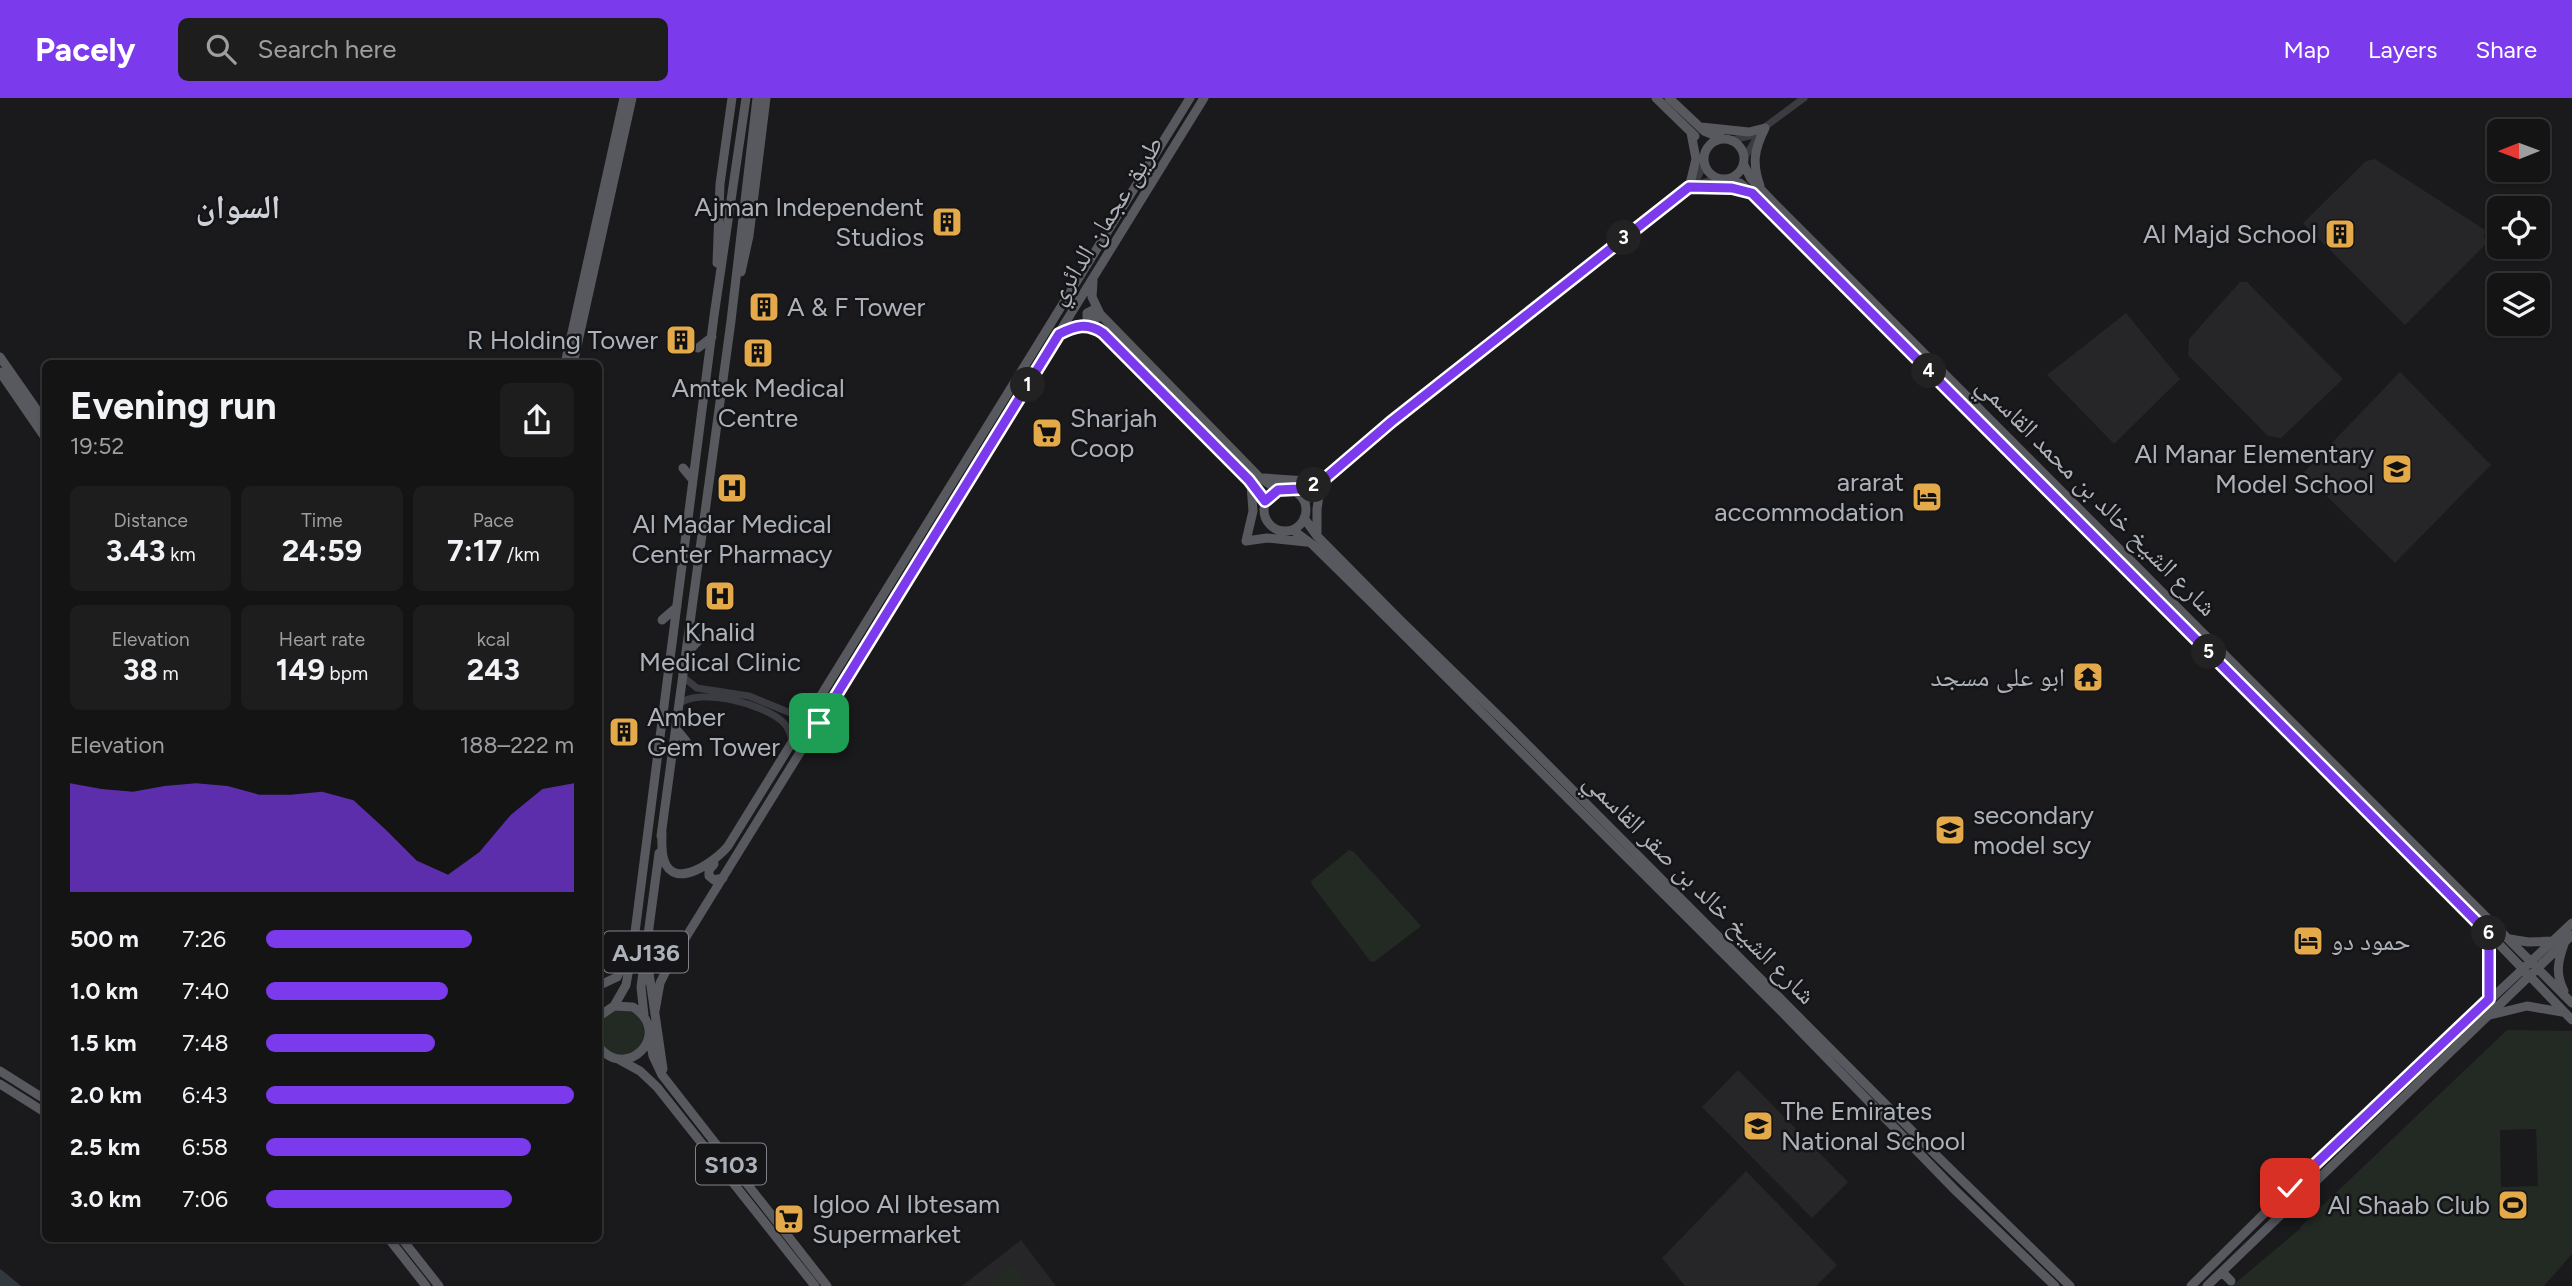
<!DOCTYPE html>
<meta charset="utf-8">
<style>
body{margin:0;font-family:Figtree,"Noto Naskh Arabic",sans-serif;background:#1d1d1e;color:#f1f3f6;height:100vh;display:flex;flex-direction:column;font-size:26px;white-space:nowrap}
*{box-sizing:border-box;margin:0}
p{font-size:23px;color:#9d9ea0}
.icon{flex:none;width:38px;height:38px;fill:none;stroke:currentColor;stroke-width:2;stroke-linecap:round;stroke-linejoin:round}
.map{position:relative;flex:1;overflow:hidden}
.details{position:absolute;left:42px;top:262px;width:560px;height:882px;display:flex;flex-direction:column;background:#141415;border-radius:10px;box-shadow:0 2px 5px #0004,0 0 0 2px #333334}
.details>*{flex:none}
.needle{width:46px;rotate:269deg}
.fabs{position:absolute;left:2487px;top:21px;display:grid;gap:14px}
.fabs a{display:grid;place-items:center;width:63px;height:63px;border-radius:10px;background:#141415;box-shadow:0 2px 5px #0004,0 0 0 2px #333334;font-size:35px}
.pin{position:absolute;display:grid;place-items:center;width:60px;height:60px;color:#fff;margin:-30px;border-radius:14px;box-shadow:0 4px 10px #0006}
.km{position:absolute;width:35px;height:35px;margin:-18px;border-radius:50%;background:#222;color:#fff;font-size:19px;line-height:35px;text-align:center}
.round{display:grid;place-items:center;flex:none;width:74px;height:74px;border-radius:10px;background:#1d1d1e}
.summary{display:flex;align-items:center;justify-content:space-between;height:119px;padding:0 28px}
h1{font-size:38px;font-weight:700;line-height:52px}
.figures{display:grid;grid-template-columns:repeat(3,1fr);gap:10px;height:119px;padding:7px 28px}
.figures div{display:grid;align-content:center;border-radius:10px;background:#1d1d1e;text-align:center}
.figures b{font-size:30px;font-weight:700}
.figures small{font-size:19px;font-weight:400}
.figures p{font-size:19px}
.chart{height:196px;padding:14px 28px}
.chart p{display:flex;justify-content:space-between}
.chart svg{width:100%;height:126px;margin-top:7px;fill:#7c3aed;opacity:.7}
ul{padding:0 28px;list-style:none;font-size:23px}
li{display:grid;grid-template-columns:112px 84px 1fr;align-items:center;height:52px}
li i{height:18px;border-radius:9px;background:#7c3aed}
header{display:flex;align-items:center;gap:42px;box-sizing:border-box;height:98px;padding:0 35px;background:#7c3aed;color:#fff}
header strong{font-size:33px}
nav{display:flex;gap:38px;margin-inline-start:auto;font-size:24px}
.search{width:490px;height:63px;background:#1d1d1e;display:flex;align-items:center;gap:18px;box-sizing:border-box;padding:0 24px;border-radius:10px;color:#9d9ea0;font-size:26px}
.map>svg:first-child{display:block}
.built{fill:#262629}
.green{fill:#222a23;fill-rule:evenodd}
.water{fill:#31393f}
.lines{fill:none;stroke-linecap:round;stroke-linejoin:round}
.minor{stroke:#3b3c41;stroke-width:7}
.major{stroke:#57595f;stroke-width:9}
.route-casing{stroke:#fff;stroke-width:14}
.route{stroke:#7c3aed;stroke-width:9}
.labels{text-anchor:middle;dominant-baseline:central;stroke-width:5;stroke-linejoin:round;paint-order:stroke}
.shield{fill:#151517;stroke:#7f8389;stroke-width:2}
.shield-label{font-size:24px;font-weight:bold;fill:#adb2ba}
.poi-label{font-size:26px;fill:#adb2ba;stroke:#151517;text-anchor:end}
.street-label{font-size:26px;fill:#adb2ba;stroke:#151517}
.district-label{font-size:33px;font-weight:bold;fill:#ced1d7;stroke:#151517}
</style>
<header>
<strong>Pacely</strong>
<div class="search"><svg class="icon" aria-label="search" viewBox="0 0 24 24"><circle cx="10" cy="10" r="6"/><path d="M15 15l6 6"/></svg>Search here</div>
<nav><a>Map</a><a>Layers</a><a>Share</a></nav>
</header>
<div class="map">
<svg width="2572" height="1188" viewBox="0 0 2572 1188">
<rect width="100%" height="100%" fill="#1a1a1c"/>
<!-- built -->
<path class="built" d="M 2375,61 L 2485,132 L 2484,140 L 2488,144 L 2405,227 L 2303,125 L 2366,63 Z
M 2240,184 L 2247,184 L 2343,281 L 2281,340 L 2268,338 L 2188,257 L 2189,241 Z
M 2126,215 L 2180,281 L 2114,346 L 2047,277 Z
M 2400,274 L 2491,367 L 2395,465 L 2303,375 Z
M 1738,972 L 1848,1084 L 1812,1120 L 1702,1009 Z
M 1746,1073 L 1837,1167 L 1816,1188 L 1685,1188 L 1662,1160 Z
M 1021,1142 L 1056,1188 L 962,1188 Z"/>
<!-- green -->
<path class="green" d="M 1349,752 L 1354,754 L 1421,828 L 1374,864 L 1370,863 L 1312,787 L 1311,783 Z
M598 934a23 23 0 1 1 46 0a23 23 0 1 1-46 0Z
M 2507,932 L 2572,933 L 2572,1156 L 2544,1188 L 2232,1188 L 2301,1130 L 2300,1129 ZM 2536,1031 L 2538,1088 L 2501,1089 L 2500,1032 Z
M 1012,1166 L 1030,1188 L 985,1188 Z"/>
<!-- water -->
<path class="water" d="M 0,1171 L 3,1173 L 21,1188 L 0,1188 Z"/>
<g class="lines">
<!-- minor -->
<path class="minor" d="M 1732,42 L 1754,37 L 1804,0
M 1745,59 L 1759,36
M 1693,87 L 1718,81
M 1292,392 L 1317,386
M 1305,407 L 1317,388 L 1391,324 L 1689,90 L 1699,77 L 1704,64
M 683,579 L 697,590 L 749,598 L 793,616 L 810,615
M 679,606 C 700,589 764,606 783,624 C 789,630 791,636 792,644"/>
<!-- major -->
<path class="major" d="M 1656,0 L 1695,38
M 1669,0 L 1704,33 L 1721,40
M 1701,29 L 1749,34 L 1765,30
M 1691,35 L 1696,61 L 1689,90 L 1732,90 L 1746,93
M1704 61a20 20 0 1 1 40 0a20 20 0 1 1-40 0Z
M 1744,67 L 1751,81 L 1775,106 L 2572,905
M 1726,81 L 1740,85 L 1752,95 L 2441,786 L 2572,922
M 1760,88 C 1752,65 1754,52 1765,30
M 717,165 L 720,86 L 732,0
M 741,174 L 749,138 L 766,0
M 1093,183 L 1092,199 L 1100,216 L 1259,379 L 1278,392
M 1099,219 L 1093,212 L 1087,215 L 1087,219 L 1100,231
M 1060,235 C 1076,227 1088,225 1103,235 L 1249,382 L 1265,403
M 698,250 L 712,239
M 0,259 L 46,325
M 565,266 L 624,0
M 573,266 L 632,0
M 0,274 L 46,341
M 683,370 L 693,382
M 1264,380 L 1321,384 L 1317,411 L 1317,438
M1264 412a21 21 0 1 1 42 0a21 21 0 1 1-42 0Z
M 1304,420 L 1317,438 L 1400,522 L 1512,631 L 1939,1060 L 2070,1188
M 1293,432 L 1313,447 L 1375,508 L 1778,910 L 1955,1092 L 2055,1188
M 1246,443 L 1267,440 L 1306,444
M 1246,443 L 1253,413 L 1251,387
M 662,522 L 677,509
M 687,555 L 700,541
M 676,631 L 686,643
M 662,734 C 662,743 661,754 664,762 C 674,794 717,762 728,748 L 1190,0
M 661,738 L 731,223 L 757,0
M 714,766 L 709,772 L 709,778 L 714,782 L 723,780
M 2510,841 L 2528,844 L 2553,843
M 2564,846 C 2558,863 2555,876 2564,893
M 648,868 L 663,971
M 598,888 L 617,879 L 626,860
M 2489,901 L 2489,836
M 614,908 L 626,887 L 634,842 L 714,218 L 746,0
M 655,913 L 660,885 L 670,865 L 1204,0
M 644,917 L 641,889 L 659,755
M 2490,917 L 2527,908 L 2562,914
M 598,919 L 614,908 L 633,909 C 674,935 627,985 598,948
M 649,936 L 653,958 L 662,977 L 827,1188
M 618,961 L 640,973 L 657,989 L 815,1188
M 0,973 L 46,1002
M 0,986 L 46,1015
M 389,1141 L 426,1188
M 402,1141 L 439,1188
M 2222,1174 L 2231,1183
M 2191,1188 L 2308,1072 L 2572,825
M 2207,1188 L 2572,837"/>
</g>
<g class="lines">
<!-- route casing -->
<g class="route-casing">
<path id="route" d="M 819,625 L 1059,236 C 1075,228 1087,224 1103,235 L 1249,382 L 1265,403 L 1278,392 L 1298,391 L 1321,384 L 1391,324 L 1689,89 L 1732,90 L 1752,95 L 2489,836 L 2489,901 L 2290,1090"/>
</g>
<!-- route -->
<use href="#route" class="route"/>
</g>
<!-- icons -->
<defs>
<g id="building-square" transform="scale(1.575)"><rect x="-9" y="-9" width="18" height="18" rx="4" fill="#e4a949" stroke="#151517"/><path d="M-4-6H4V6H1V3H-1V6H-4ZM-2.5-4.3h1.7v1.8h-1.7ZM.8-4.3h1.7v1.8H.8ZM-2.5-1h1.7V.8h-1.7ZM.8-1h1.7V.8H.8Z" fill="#111"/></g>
<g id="supermarket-square" transform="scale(1.575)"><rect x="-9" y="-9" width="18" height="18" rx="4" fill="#e4a949" stroke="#151517"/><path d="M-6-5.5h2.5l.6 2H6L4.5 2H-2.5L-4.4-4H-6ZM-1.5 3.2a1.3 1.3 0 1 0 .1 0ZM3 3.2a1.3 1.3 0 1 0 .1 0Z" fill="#111"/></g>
<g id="school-square" transform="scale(1.575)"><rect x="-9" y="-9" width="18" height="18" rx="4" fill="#e4a949" stroke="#151517"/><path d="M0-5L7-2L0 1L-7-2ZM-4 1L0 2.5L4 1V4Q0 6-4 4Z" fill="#111"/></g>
<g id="hospital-square" transform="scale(1.575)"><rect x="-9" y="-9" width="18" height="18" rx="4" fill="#e4a949" stroke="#151517"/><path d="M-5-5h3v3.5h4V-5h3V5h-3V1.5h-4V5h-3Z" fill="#111"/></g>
<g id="hotel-square" transform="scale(1.575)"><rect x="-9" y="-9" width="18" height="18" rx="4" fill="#e4a949" stroke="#151517"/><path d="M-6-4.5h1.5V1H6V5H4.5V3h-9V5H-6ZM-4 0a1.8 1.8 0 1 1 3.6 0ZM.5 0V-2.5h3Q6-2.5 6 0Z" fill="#111"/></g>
<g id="temple-square" transform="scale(1.575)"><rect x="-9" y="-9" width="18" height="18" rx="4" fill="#e4a949" stroke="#151517"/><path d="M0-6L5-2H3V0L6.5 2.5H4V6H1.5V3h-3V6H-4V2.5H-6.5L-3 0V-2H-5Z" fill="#111"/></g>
<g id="stadium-square" transform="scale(1.575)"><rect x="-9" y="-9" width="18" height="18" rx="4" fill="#e4a949" stroke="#151517"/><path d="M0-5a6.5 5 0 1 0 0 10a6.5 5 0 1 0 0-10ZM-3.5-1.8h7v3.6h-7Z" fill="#111"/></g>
</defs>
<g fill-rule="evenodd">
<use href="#building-square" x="947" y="124"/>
<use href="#building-square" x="2340" y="136"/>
<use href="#building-square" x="764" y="209"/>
<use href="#building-square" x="681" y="242"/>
<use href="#building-square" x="758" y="255"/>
<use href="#supermarket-square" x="1047" y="335"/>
<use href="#school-square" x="2397" y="371"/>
<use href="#hospital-square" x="732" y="390"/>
<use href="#hotel-square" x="1927" y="399"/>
<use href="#hospital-square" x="720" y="498"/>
<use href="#temple-square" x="2088" y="579"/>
<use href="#building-square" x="624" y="634"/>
<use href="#school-square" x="1950" y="732"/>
<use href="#hotel-square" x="2308" y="843"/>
<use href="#school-square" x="1758" y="1028"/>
<use href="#stadium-square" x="2513" y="1107"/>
<use href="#supermarket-square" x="789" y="1121"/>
</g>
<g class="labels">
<!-- shield labels -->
<g class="shield">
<rect x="604" y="833.5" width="84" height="41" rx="5"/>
<rect x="696" y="1045.5" width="70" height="41" rx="5"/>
</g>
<g class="shield-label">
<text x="646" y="854">AJ136</text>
<text x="731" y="1066">S103</text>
</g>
<!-- poi labels -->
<g class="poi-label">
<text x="924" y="109">Ajman Independent<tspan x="924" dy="30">Studios</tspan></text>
<text x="2317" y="136">Al Majd School</text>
<text x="787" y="209" text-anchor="start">A &amp; F Tower</text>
<text x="658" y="242">R Holding Tower</text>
<text x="758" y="290" text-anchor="middle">Amtek Medical<tspan x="758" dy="30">Centre</tspan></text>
<text x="1070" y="320" text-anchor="start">Sharjah<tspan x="1070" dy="30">Coop</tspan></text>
<text x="2374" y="356">Al Manar Elementary<tspan x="2374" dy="30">Model School</tspan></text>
<text x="1904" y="384">ararat<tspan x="1904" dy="30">accommodation</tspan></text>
<text x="732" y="426" text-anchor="middle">Al Madar Medical<tspan x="732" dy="30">Center Pharmacy</tspan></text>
<text x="720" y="534" text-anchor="middle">Khalid<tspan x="720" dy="30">Medical Clinic</tspan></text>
<text x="2065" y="579">ابو علی مسجد</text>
<text x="647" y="619" text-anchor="start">Amber<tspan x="647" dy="30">Gem Tower</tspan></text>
<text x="1973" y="717" text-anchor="start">secondary<tspan x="1973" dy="30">model scy</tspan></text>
<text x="2331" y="843" text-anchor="start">حمود دو</text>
<text x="1781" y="1013" text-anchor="start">The Emirates<tspan x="1781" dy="30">National School</tspan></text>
<text x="812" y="1106" text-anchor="start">Igloo Al Ibtesam<tspan x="812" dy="30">Supermarket</tspan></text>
<text x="2490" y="1107">Al Shaab Club</text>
</g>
<!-- street labels -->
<g class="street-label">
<text transform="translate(1105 122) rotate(-58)">طريق عجمان الدائري</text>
<text transform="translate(2097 398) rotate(45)">شارع الشيخ خالد بن محمد القاسمي</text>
<text transform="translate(1700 790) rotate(45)">شارع الشيخ خالد بن صقر القاسمي</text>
</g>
<!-- district labels -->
<g class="district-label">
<text x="238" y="108">السوان</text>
</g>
</g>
</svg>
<div class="fabs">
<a><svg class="needle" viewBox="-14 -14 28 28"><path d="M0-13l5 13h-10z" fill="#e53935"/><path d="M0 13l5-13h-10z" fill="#9d9ea0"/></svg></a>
<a><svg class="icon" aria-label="locate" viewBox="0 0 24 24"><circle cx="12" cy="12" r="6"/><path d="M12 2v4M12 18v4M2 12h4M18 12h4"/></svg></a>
<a><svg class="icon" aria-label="layers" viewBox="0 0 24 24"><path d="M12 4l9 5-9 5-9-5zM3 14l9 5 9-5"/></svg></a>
</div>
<div class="pin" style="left:819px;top:625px;background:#1e9e55"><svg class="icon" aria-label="arrive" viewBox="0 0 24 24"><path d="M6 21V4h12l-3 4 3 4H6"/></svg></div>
<div class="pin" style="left:2290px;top:1090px;background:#d93025"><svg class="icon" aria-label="check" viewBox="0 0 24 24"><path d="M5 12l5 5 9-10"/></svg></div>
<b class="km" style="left:1028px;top:287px">1</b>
<b class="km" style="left:1314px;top:387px">2</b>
<b class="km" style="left:1624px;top:140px">3</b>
<b class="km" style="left:1929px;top:273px">4</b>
<b class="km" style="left:2209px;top:554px">5</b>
<b class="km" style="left:2489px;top:835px">6</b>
<section class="details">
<div class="summary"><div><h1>Evening run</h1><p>19:52</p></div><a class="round"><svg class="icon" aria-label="share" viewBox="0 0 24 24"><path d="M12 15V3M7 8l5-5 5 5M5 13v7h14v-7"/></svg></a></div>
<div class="figures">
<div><p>Distance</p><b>3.43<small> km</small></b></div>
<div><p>Time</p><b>24:59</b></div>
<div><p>Pace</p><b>7:17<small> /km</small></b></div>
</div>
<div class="figures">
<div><p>Elevation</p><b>38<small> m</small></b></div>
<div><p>Heart rate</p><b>149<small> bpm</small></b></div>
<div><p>kcal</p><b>243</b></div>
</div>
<div class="chart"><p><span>Elevation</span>188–222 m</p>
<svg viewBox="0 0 160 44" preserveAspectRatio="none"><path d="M0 44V6L10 8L20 9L30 7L40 6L50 7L60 10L70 10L80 9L90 12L100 22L110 33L120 38L130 30L140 17L150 8L160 6V44z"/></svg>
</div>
<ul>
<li><b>500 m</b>7:26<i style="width:67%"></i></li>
<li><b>1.0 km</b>7:40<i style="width:59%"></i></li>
<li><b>1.5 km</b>7:48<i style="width:55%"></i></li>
<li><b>2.0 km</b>6:43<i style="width:100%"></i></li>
<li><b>2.5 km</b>6:58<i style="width:86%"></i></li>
<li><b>3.0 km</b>7:06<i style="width:80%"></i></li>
</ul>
</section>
</div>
